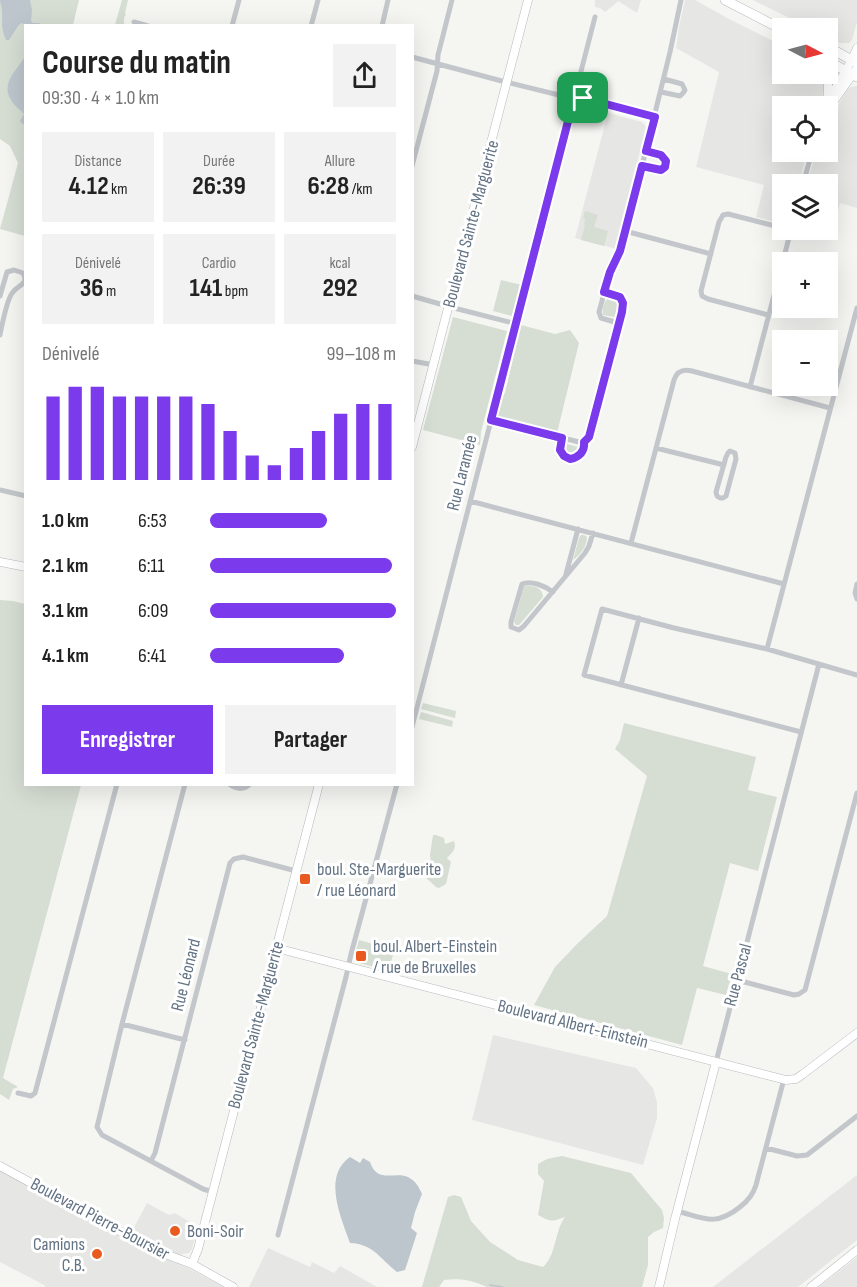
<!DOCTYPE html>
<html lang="fr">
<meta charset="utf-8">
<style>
body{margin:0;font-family:"Sofia Sans Condensed",sans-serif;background:#f2f2f2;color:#222;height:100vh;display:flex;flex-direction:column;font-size:22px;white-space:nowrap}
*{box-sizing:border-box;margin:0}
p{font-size:20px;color:#767676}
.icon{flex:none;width:33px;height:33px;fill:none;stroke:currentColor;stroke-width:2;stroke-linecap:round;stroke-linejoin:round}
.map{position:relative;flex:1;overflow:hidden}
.sheet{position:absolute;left:24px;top:24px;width:390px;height:762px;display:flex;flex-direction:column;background:#fff;border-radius:0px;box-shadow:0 6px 24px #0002}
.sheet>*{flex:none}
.needle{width:39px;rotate:96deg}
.controls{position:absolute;left:772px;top:18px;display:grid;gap:12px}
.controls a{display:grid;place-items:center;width:66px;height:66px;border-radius:0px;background:#fff;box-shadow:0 6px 24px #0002;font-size:30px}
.pin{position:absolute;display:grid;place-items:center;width:51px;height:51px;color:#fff;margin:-26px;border-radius:12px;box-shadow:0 3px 9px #0006}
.round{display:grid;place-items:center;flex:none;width:63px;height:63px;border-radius:0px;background:#f2f2f2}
.summary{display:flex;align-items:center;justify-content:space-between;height:102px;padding:0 18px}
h1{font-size:33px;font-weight:700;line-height:45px}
.figures{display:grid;grid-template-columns:repeat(3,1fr);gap:9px;height:102px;padding:6px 18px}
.figures div{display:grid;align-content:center;border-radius:0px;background:#f2f2f2;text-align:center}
.figures b{font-size:26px;font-weight:700}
.figures small{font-size:16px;font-weight:400}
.figures p{font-size:16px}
.chart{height:168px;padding:12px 18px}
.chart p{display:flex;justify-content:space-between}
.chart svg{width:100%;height:108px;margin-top:6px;stroke:#7c3aed;stroke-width:6}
.cta{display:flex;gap:12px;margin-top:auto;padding:12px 18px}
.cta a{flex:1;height:69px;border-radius:0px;background:#7c3aed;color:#fff;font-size:24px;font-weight:700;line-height:69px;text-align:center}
.cta a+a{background:#f2f2f2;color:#222}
ul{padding:0 18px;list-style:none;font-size:20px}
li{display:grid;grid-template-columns:96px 72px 1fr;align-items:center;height:45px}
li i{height:15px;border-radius:8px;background:#7c3aed}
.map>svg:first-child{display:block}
.built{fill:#e6e7e5}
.green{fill:#d6ddd3}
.water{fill:#bcc6cc}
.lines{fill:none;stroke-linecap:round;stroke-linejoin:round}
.stream{stroke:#bcc6cc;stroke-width:1.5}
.secondary-casing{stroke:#b5babf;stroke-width:9}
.highway-casing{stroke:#b5b9bc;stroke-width:10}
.street{stroke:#c3c6ca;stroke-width:5}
.secondary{stroke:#fff;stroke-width:8}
.highway{stroke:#fff;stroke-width:9}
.route-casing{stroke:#fff;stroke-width:12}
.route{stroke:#7c3aed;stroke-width:8}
.poi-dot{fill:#e85a1f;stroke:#fff;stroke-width:2}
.labels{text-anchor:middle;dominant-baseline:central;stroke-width:6;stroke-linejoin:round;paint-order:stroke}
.street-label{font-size:18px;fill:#637384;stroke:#fff}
.poi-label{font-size:18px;fill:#637384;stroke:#fff;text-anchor:start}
</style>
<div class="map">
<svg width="857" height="1287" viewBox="0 0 857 1287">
<rect width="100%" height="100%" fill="#f5f6f2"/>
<!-- built -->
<path class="built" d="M 595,0 L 641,0 L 637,13 L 618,1 L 614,5 L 605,12 L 600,8 L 595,7 Z
M 685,0 L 695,0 L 729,19 L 783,46 L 783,74 L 825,74 L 825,86 L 819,106 L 783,106 L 783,152 L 807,152 L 799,184 L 783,184 L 783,224 L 756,217 L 764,185 L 696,167 L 719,72 L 676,48 L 679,27 Z
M 753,0 L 857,0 L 857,22 L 852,40 L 849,43 L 840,43 L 828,37 L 828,28 L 810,28 Z
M 857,86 L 857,208 L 840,203 L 833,230 L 828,228 L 828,184 L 807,184 L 816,152 L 828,152 L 828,122 L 848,89 L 851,87 Z
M 608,113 L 642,122 L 646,127 L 616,249 L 575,238 Z
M 493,1035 L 636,1068 L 653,1088 L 657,1102 L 657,1118 L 643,1165 L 472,1120 Z
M 0,1171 L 129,1242 L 190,1269 L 224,1287 L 45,1287 L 44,1285 L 0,1262 Z
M 857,1175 L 857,1240 L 798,1287 L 713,1287 Z
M 147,1203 L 169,1215 L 175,1213 L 198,1227 L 192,1249 L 189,1253 L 182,1254 L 181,1256 L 175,1254 L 157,1247 L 131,1233 Z
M 268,1248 L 310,1267 L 312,1262 L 334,1273 L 340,1266 L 377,1287 L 249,1287 Z
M 857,1257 L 857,1287 L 819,1287 Z"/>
<!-- green -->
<path class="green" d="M 0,0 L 79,0 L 73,25 L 75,25 L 26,26 L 25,236 L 0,229 L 18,163 L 10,146 L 0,139 Z
M 122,0 L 128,0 L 125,13 L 126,14 L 124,18 L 124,25 L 115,25 Z
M 585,211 L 598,215 L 594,227 L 608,231 L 604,246 L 581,240 L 585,225 L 584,225 L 585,219 L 583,218 Z
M 501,280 L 522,285 L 515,312 L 512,316 L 493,311 Z
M 613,297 L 617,299 L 619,301 L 619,313 L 614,317 L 603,315 C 602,309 604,302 608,298 Z
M 453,317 L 507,331 L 481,432 L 480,445 L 423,430 Z
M 521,325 L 555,334 L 570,330 L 579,343 L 557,433 L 499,417 L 497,415 L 500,402 L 505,393 Z
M 567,444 L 578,447 L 579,452 L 576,455 L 569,456 L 565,453 L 563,448 L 564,445 Z
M 581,535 L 584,535 L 587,537 C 587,547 580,555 573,560 L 579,538 Z
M 524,586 C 532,585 543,587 543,597 L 519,625 L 516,625 L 514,622 Z
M 0,600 L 13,601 L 25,604 L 26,784 L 81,785 L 3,1078 L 18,1087 L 13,1089 L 9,1100 L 0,1094 Z
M 423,703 L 456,711 L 455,718 L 421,709 Z
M 421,712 L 453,721 L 452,727 L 419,719 Z
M 624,723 L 756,757 L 748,790 L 777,797 L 758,871 L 730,863 L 703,966 L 732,974 L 726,995 L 697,988 L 682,1045 L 534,1005 L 555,967 L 577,944 L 607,916 L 647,776 L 615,749 L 620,740 Z
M 433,835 L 436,835 L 444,838 L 445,844 L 454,841 C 457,848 452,853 447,858 L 451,862 L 446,884 L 439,888 L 436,887 L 425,877 L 425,871 L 431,863 L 430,855 Z
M 359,940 L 394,950 L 389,971 L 359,963 L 355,954 Z
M 562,1156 L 631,1173 L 662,1210 L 664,1218 L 663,1228 L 654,1232 L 648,1237 L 648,1265 L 642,1287 L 487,1287 C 472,1280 460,1278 444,1280 L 439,1287 L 422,1287 L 448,1197 L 454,1195 L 461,1197 L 471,1221 L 490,1242 L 518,1260 L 543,1267 C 557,1254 554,1232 565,1217 C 552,1222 551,1222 538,1215 L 544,1181 L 538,1174 L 538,1164 L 547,1159 Z"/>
<!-- water -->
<path class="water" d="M 0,0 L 30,0 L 32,10 L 31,21 L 33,23 L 39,23 L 44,25 L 26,26 L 25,47 C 23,39 27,31 24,24 L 21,23 L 18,26 L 9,40 L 6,40 C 0,25 3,24 2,10 C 2,7 0,3 0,0 Z
M 25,56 L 25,126 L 20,121 L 24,114 C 20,109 14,106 11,100 C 0,82 18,70 25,56 Z
M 350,1157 L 360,1163 L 363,1158 L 370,1162 C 380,1192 407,1157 422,1194 L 415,1212 L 411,1228 L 417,1233 L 405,1270 L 397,1272 C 380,1259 374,1244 350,1243 C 341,1218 322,1176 350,1157 Z"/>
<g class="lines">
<!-- stream -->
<path class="stream" d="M 490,1285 L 503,1287"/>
<!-- secondary casing -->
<g class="secondary-casing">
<path id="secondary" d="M 828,67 L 828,98
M 826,106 C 835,86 849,69 857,48
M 829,108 L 857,68
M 412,447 L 528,0
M 0,562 L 26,567
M 276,948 L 786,1080 L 796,1079 L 803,1074 L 857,1033
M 0,1166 L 152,1249 L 192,1264 L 233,1287
M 192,1264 L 198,1249 L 319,784
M 659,1287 L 675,1219 L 716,1062
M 811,1287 L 857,1250"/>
</g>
<!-- highway casing -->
<g class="highway-casing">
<path id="highway" d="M 725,0 L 783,30
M 828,47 L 857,63
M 828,61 L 857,77"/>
</g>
<!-- street -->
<path class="street" d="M 134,22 L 148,26
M 232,26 L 239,0
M 311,26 L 318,0
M 382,26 L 388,0
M 412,57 L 498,80 L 567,97 L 583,98 L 655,117
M 661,92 L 680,96 L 683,93 L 685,90 L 682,84 L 664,79
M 412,166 L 437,71 L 438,55 L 452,0
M 642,166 L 659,170 L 663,169 C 666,164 666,160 663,157 L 646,151
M 803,184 L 812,152
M 625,231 L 711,254
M 0,296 L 7,272 L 14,270 L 23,273 C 29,285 19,284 13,292 C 7,298 2,325 0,335
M 412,296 L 454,308 L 517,324
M 768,315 L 708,299 L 702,296 L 701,291 L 719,222 L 723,215 L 728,214 L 783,228
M 618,323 L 601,318 L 599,312 L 610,272 L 620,251 L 642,166 L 670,52 L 681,0
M 412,361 L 434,365
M 750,387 L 791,230
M 491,420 L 579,442 L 584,442
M 562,438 C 559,449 560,459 573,459 C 581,455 585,450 584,442 L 587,440 L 590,434 L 623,309 L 623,303 L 620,297 L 604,292
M 656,448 L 724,465
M 730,451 L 735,453 L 736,459 L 726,496 L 723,498 L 720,498 L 717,496 L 716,492 L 726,457 L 728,453 Z
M 0,490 L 26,496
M 470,501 L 784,584
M 631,543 L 674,380 C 677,371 683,369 692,371 L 830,408
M 566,574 L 578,529
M 857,584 L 855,593 L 857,599
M 553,592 C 545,586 531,580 522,584 L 511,622 L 511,627 L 519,630 L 524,626 L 585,553 L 589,546 L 593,533
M 767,649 L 857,308
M 621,685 L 639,618
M 412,727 L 595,17
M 801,732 L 584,675 L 602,609 L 674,628 L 767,649 L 857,675
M 185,784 L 122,1024 L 97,1127 L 102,1135 L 203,1189 L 213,1192
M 229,784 C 236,789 243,791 250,784
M 737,980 L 794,995 L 799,994 L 805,990 L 857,793
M 122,1024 L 185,1040
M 716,1062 L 819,664
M 18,1093 L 31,1096 L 35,1093 L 117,784
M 766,1148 L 797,1156 L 807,1155 L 857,1116
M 151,1161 L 155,1153 L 230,863 L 234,859 L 243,857 L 296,871
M 677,1211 C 704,1218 715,1227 740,1207 C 748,1201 753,1195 756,1185 L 784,1079
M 278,1235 L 346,977 L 351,954 L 397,784"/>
<!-- secondary -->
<use href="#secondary" class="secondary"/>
<!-- highway -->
<use href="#highway" class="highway"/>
</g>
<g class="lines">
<!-- route casing -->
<g class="route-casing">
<path id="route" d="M 574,98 L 583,98 L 655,117 L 646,151 L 661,155 L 666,161 L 665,167 L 661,170 L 642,166 L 620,251 L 610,272 L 604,292 L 620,297 L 623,303 L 622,312 L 589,437 L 584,442 C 585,451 580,457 570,459 L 564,456 L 560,450 L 562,438 L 491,420 Z"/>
</g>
<!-- route -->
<use href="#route" class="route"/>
</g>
<!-- markers -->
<g class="poi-dot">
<rect x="299" y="873" width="12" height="12" rx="3"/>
<rect x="355" y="950" width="12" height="12" rx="3"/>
<circle cx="175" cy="1231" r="6"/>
<circle cx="97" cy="1254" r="6"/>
</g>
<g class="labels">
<!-- street labels -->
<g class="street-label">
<text transform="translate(471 224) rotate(-75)">Boulevard Sainte-Marguerite</text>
<text transform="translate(462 473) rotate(-76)">Rue Laramée</text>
<text transform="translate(186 975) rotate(-76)">Rue Léonard</text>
<text transform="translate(738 975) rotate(-75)">Rue Pascal</text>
<text transform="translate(573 1024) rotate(14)">Boulevard Albert-Einstein</text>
<text transform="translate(256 1025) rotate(-75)">Boulevard Sainte-Marguerite</text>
<text transform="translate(100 1219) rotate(28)">Boulevard Pierre-Boursier</text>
</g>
<!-- poi labels -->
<g class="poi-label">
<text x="317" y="869">boul. Ste-Marguerite<tspan x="317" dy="21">/ rue Léonard</tspan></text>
<text x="373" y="946">boul. Albert-Einstein<tspan x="373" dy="21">/ rue de Bruxelles</tspan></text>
<text x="187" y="1231">Boni-Soir</text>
<text x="85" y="1244" text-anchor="end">Camions<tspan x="85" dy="21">C.B.</tspan></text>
</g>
</g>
</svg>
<div class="controls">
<a><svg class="needle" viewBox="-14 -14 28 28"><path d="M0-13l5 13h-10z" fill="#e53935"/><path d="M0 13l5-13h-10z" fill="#767676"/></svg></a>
<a><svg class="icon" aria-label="locate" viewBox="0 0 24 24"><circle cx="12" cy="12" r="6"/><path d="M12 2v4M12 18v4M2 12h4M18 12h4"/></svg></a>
<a><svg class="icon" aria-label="layers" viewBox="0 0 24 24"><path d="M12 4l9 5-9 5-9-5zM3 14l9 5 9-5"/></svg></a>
<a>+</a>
<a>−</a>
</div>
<div class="pin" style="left:583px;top:98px;background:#1e9e55"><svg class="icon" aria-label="arrive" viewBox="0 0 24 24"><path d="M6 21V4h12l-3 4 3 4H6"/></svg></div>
<section class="sheet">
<div class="summary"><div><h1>Course du matin</h1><p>09:30 · 4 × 1.0 km</p></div><a class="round"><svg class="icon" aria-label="share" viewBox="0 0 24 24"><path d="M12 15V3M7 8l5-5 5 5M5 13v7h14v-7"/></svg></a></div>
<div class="figures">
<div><p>Distance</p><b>4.12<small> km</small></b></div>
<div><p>Durée</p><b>26:39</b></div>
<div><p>Allure</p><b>6:28<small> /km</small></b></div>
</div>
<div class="figures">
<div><p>Dénivelé</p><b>36<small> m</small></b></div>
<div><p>Cardio</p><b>141<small> bpm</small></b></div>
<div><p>kcal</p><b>292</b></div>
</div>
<div class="chart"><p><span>Dénivelé</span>99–108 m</p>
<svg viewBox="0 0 160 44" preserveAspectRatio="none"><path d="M5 44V10M15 44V6M25 44V6M35 44V10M45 44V10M55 44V10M65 44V10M75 44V13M85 44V24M95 44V34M105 44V38M115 44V31M125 44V24M135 44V17M145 44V13M155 44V13"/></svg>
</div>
<ul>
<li><b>1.0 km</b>6:53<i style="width:63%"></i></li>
<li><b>2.1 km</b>6:11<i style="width:98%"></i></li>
<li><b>3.1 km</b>6:09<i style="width:100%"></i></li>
<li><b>4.1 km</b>6:41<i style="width:72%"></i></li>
</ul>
<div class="cta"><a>Enregistrer</a><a>Partager</a></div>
</section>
</div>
